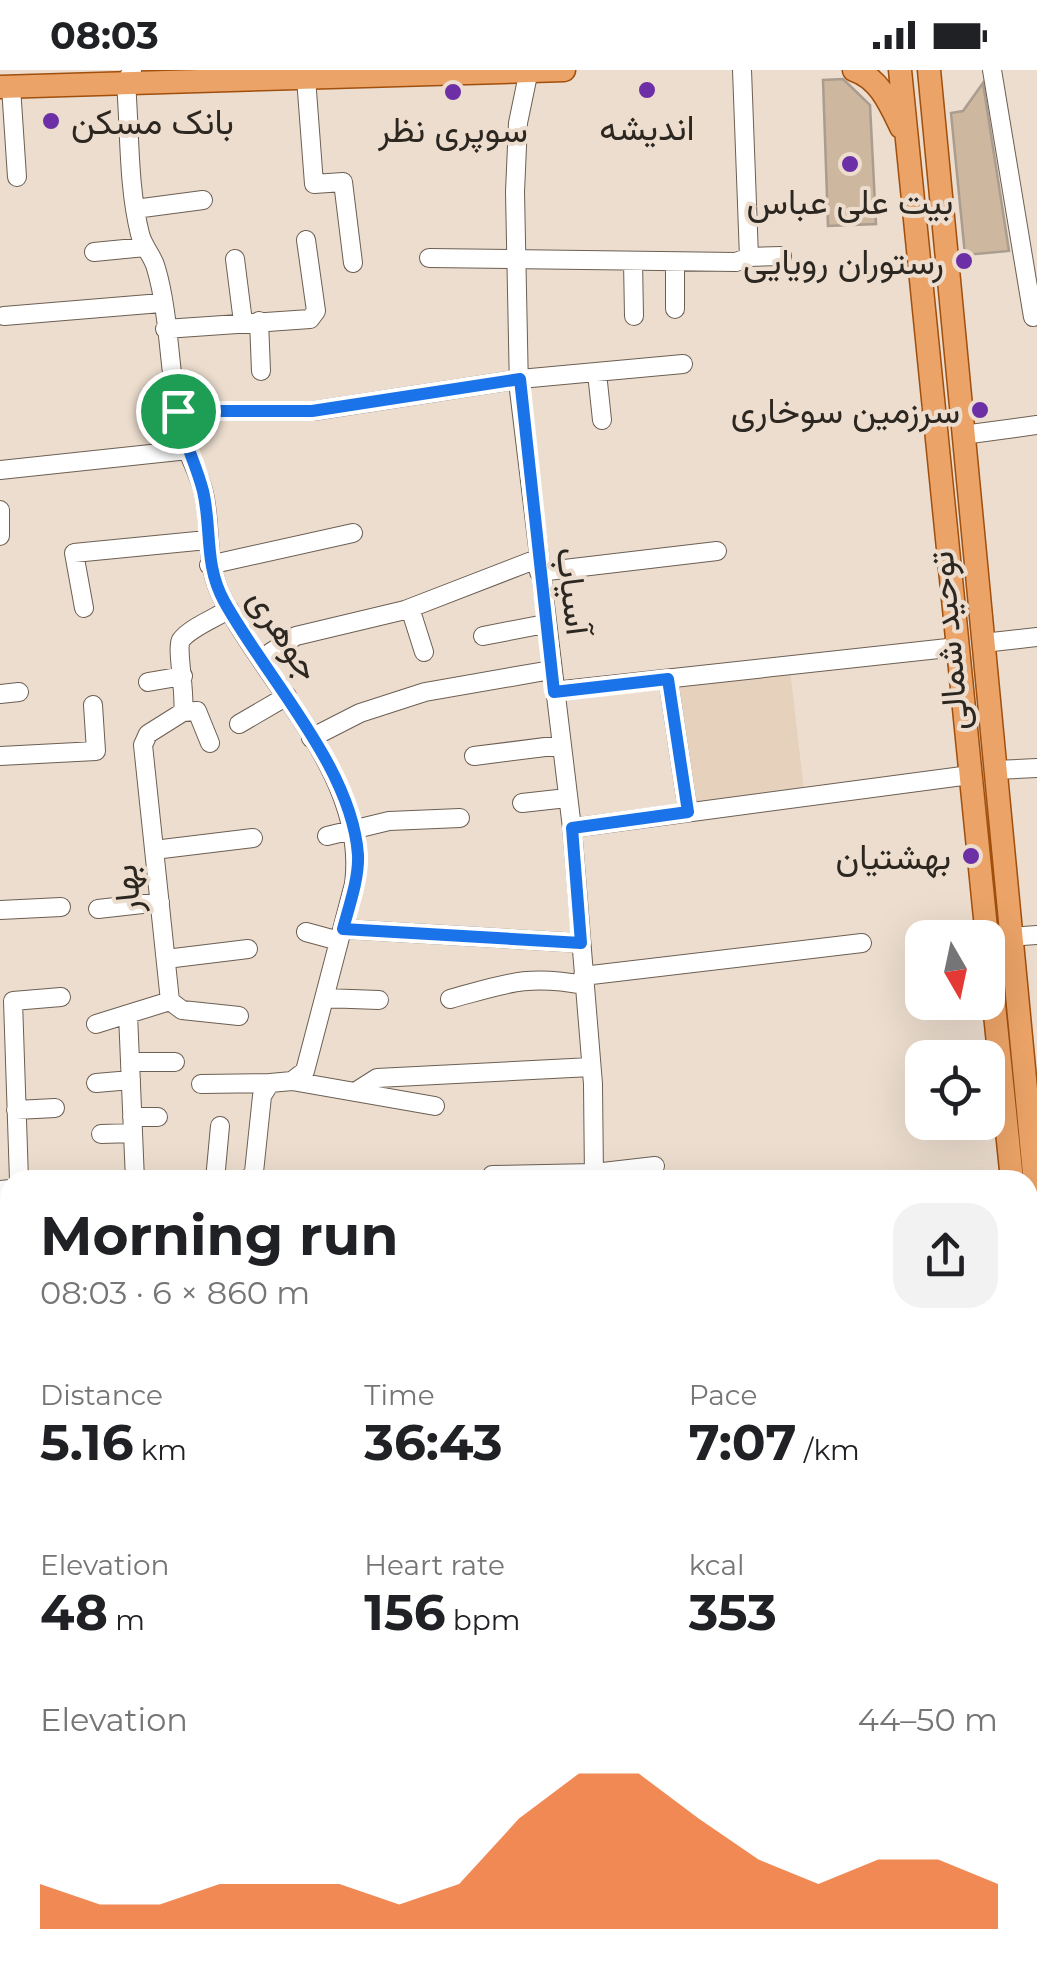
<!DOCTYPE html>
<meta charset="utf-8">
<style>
body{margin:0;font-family:Montserrat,Vazirmatn,sans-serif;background:#f2f2f2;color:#202124;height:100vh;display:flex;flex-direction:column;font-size:38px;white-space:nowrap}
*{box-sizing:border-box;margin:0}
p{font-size:32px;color:#757577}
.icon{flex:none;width:55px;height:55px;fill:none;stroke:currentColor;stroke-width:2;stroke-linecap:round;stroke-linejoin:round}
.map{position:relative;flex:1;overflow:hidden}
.drawer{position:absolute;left:0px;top:1100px;width:1038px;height:810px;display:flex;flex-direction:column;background:#fff;border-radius:30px 30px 0 0;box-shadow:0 10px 40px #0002}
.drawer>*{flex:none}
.needle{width:65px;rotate:171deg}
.buttons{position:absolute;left:905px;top:850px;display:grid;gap:20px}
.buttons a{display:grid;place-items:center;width:100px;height:100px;border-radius:20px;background:#fff;box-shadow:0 10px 40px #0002;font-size:50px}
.pin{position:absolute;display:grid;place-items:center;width:85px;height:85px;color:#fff;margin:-42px;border:5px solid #fff;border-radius:50%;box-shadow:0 2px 10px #0007}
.round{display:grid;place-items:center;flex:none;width:105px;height:105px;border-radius:30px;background:#f2f2f2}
.overview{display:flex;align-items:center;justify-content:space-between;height:170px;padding:0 40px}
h1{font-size:55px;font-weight:700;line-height:75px}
.stats{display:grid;grid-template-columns:repeat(3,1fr);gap:15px;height:170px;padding:10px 40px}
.stats div{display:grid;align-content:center}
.stats b{font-size:50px;font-weight:700}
.stats small{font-size:28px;font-weight:400}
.stats p{font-size:28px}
.chart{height:280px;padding:20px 40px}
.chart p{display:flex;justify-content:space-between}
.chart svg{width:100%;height:180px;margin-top:10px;fill:#ea580c;opacity:.7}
.status{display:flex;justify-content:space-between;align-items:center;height:70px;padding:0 50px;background:#fff;direction:ltr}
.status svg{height:28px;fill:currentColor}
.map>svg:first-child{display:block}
.built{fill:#e6d1bd}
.green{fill:#acaf9a}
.water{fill:#7fa0ae}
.building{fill:#ceb79f;stroke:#aa9c8f;stroke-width:2.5}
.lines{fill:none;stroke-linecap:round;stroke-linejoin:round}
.minor-casing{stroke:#6c5f53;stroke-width:20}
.major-casing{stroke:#a04f0d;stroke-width:25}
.minor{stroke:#fff;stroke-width:18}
.major{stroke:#eba367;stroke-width:22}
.route-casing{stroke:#fff;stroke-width:20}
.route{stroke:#1a73e8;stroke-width:12}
.poi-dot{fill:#6c2fa5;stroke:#ecddce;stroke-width:4}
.labels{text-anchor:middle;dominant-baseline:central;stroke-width:8;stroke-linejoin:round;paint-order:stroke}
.poi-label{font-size:35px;fill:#2c2721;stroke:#ecddce}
.street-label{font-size:35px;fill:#2c2721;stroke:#ecddce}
</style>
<div class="status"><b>08:03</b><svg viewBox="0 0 49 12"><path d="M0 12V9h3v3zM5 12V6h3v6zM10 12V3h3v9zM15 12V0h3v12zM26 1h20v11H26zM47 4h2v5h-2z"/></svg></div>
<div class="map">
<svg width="1037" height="1910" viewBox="0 0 1037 1910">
<rect width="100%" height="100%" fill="#ecddce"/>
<!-- built -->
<path class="built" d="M 790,599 L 804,721 L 691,735 L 672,612 Z"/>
<!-- green -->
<path class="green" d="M 1028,1390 L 1037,1446 L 1037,1559 L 1028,1561 Z
M 10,1570 L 10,1760 L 0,1762 L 0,1578 Z
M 455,1900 L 808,1900 L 679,1910 L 439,1910 Z"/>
<!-- water -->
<path class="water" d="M 1037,1569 L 1037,1856 L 1028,1857 L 1028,1571 Z
M 10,1772 L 10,1900 L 455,1900 L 439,1910 L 0,1910 L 0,1775 Z"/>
<!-- building -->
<path class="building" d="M 843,9 L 870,35 L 876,154 L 828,156 L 823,10 Z
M 983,13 L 1009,181 L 965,185 L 951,43 L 963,41 Z"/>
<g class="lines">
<!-- minor casing -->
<g class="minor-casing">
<path id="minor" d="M 132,0 L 126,13 C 130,63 128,116 140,164 C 143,177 153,186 156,198 C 170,245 169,307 180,356 C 184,378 197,398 203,420 C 213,459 203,493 224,531 C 270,618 368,708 354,814 L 305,1001 L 292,1011 L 270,1013 L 262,1026 L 254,1102 L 248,1110
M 529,0 L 518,53 L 515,122 L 519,320 L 572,758 L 593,1014 L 594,1110
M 742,0 L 749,187
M 992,0 L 1033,247
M 306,8 L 314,114 L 343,112 L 353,193
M 11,17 L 17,107
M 135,139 L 203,130
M 94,182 L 145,177
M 429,188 L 736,192 L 749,187 L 782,186
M 235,189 L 243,252
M 633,191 L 634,246
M 675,192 L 675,239
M 4,246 L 161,233
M 259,251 L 261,301
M 165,259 L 310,249 L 316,241 L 306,170
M 597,303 L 602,350
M 177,341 L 313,341 L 520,309 L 683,294
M 963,365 L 1037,355
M 0,400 L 188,380
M 0,440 L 0,466
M 209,495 L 353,463
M 539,502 L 717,481
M 84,538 L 74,483 L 207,470
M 410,538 L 424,582
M 483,566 L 545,554
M 983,573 L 1037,567
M 262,588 L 296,566 L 405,540 L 537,489
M 668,609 L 688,742
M 148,612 L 183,606
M 554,621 L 957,577
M 0,624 L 19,622
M 183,642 L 197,641 L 210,673
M 239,654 L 287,626
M 311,668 L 360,643 L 425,622 L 551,600
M 0,686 L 96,681 L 93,635
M 474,686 L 561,675
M 995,700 L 1037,698
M 522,733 L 567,728
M 572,758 L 970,705
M 327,766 L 389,751 L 460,748
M 154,780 L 253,768
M 98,839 L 160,832
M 0,840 L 61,837
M 343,859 L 581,873
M 306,862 L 339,871
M 1009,867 L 1037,865
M 166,889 L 248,879
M 583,906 L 862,873
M 324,928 L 379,930
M 450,929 C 505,914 527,904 584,915
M 170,931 L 182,940 L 239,946
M 96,954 L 128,944
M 130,992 L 175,992
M 292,1011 L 435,1036
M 96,1013 L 131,1010
M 201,1014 L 270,1013
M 355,1022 L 377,1008 L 591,997
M 16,1040 L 55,1038
M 132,1047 L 158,1047
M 101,1064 L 133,1063
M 492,1105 L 594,1103 L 655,1096
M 19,1110 L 13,931 L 61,927
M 135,1110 L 128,944 L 170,931 L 143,675 L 148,664 L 183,642 C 186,626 176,576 181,570 C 191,557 216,548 229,539
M 215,1110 L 220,1056
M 0,1120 L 10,1119"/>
</g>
<!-- major casing -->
<g class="major-casing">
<path id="major" d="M 854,0 C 879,8 890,34 901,57
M 900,0 L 987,868
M 929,0 L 1037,1135
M 0,17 L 564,0
M 988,876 L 1012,1110
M 1028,1260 L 1037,1332
M 0,1516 L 10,1507
M 0,1547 L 10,1539
M 919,1910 L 1037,1908"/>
</g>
<!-- minor -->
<use href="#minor" class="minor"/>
<!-- major -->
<use href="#major" class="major"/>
</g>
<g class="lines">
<!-- route casing -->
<g class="route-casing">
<path id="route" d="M 520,309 L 554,622 L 668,609 L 688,742 L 572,758 L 581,873 L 343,859 C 349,836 359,809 358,785 C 352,697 265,606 224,531 C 204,495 212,459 203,421 C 196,393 182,369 178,341 L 312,341 Z"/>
</g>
<!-- route -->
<use href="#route" class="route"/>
</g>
<!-- markers -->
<g class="poi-dot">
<circle cx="647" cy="20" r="10"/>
<circle cx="453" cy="22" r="10"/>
<circle cx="51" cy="51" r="10"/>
<circle cx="850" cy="94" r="10"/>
<circle cx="964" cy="191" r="10"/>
<circle cx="980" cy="340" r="10"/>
<circle cx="971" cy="786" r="10"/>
</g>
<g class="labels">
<!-- poi labels -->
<g class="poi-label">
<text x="71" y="51" text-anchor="start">بانک مسکن</text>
<text x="647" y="57">اندیشه</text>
<text x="453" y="59">سوپری نظر</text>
<text x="850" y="131">بیت علی عباس</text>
<text x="944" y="191" text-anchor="end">رستوران رویایی</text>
<text x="960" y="340" text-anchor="end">سرزمین سوخاری</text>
<text x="951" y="786" text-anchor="end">بهشتیان</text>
</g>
<!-- street labels -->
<g class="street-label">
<text transform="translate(574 521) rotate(83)">آسیاب</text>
<text transform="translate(285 564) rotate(57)">جوهری</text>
<text transform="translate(948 571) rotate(-95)">توحید شمالی</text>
<text transform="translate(126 819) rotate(-96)">بهار</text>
</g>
</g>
</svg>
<div class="buttons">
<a><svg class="needle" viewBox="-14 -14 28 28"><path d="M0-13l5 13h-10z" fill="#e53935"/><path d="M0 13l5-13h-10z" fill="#757577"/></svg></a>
<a><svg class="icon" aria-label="locate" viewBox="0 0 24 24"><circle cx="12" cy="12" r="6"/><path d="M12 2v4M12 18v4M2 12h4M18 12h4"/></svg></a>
</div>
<div class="pin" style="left:178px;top:341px;background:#1e9e55"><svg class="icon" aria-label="arrive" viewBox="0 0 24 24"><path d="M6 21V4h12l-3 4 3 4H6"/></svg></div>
<section class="drawer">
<div class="overview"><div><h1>Morning run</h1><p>08:03 · 6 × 860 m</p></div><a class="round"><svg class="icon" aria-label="share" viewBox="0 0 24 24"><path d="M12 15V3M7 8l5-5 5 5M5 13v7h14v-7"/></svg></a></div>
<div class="stats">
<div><p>Distance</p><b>5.16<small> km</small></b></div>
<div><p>Time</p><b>36:43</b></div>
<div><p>Pace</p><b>7:07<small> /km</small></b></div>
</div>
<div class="stats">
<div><p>Elevation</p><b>48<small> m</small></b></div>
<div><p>Heart rate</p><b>156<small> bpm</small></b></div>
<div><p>kcal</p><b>353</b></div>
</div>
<div class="chart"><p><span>Elevation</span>44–50 m</p>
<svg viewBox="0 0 160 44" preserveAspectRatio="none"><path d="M0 44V33L10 38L20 38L30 33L40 33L50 33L60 38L70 33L80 17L90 6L100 6L110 17L120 27L130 33L140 27L150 27L160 33V44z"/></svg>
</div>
</section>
</div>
